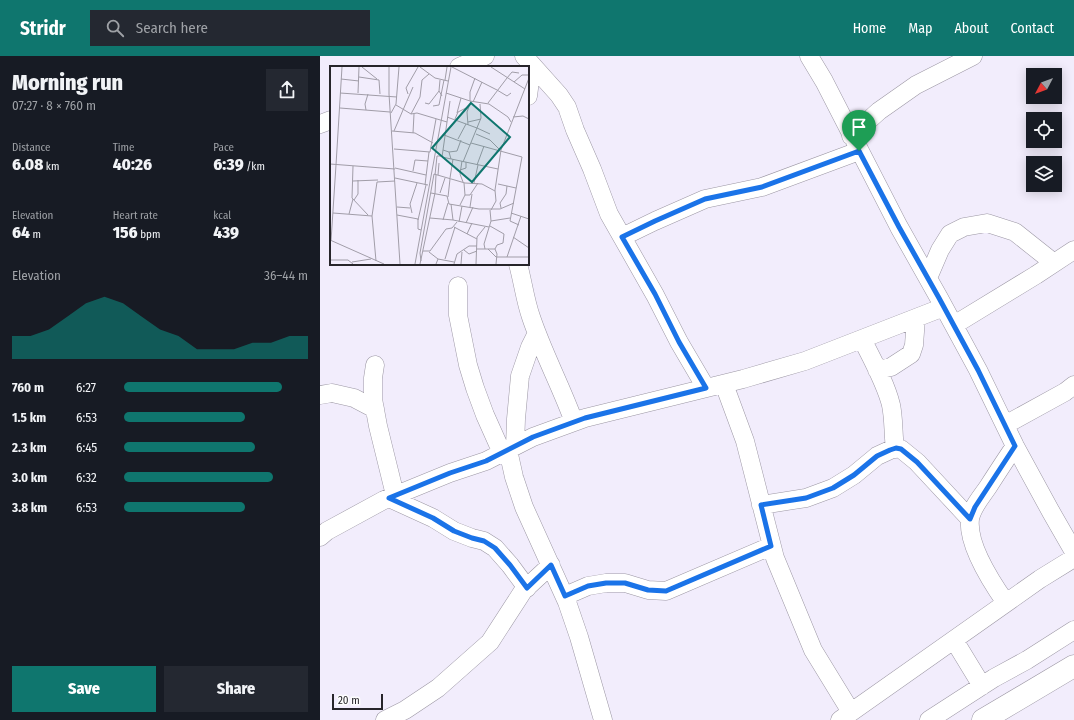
<!DOCTYPE html>
<meta charset="utf-8">
<style>
body{margin:0;font-family:"Fira Sans Condensed",sans-serif;background:#242831;color:#f1f3f6;height:100vh;display:flex;flex-direction:column;font-size:15px;white-space:nowrap}
*{box-sizing:border-box;margin:0}
p{font-size:13px;color:#9ea1a6}
.icon{flex:none;width:22px;height:22px;fill:none;stroke:currentColor;stroke-width:2;stroke-linecap:round;stroke-linejoin:round}
.map{position:relative;flex:1;overflow:hidden}
.sheet{display:flex;flex-direction:column;background:#171b24;width:320px}
.sheet>*{flex:none}
.needle{width:26px;rotate:229deg}
.fabs{position:absolute;left:706px;top:12px;display:grid;gap:8px}
.fabs a{display:grid;place-items:center;width:36px;height:36px;border-radius:0px;background:#171b24;box-shadow:0 2px 10px #0003;font-size:20px}
.scale{position:absolute;left:12px;bottom:10px;width:51px;box-sizing:border-box;padding-left:4px;border:2px solid #27252a;border-top:0;font-size:11px;line-height:14px;white-space:nowrap;color:#27252a;-webkit-text-stroke:3px #fdfdfd;paint-order:stroke}
.pin{position:absolute;display:grid;place-items:center;width:34px;height:34px;color:#fff;margin:-41px -17px;border-radius:50% 50% 50% 0;rotate:-45deg;box-shadow:0 0 4px #0007}
.pin .icon{rotate:45deg}
.round{display:grid;place-items:center;flex:none;width:42px;height:42px;border-radius:0px;background:#242831}
.overview{display:flex;align-items:center;justify-content:space-between;height:68px;padding:0 12px}
h1{font-size:22px;font-weight:800;line-height:30px}
.figures{display:grid;grid-template-columns:repeat(3,1fr);gap:6px;height:68px;padding:4px 12px}
.figures div{display:grid;align-content:center}
.figures b{font-size:17px;font-weight:800}
.figures small{font-size:11px;font-weight:400}
.figures p{font-size:11px}
.chart{height:112px;padding:8px 12px}
.chart p{display:flex;justify-content:space-between}
.chart svg{width:100%;height:72px;margin-top:4px;fill:#0f766e;opacity:.7}
.action{display:flex;gap:8px;margin-top:auto;padding:8px 12px}
.action a{flex:1;height:46px;border-radius:0px;background:#0f766e;color:#fff;font-size:16px;font-weight:800;line-height:46px;text-align:center}
.action a+a{background:#242831;color:#f1f3f6}
ul{padding:0 12px;list-style:none;font-size:13px}
li{display:grid;grid-template-columns:64px 48px 1fr;align-items:center;height:30px}
li i{height:10px;border-radius:5px;background:#0f766e}
header{display:flex;align-items:center;gap:24px;box-sizing:border-box;height:56px;padding:0 20px;background:#0f766e;color:#fff}
header strong{font-size:19px}
nav{display:flex;gap:22px;margin-inline-start:auto;font-size:14px}
.search{width:280px;height:36px;background:#242831;display:flex;align-items:center;gap:10px;box-sizing:border-box;padding:0 14px;border-radius:0px;color:#9ea1a6;font-size:15px}
main{display:flex;flex:1;min-height:0}
.map>svg:first-child{display:block}
.lines{fill:none;stroke-linecap:round;stroke-linejoin:round}
.minor-casing{stroke:#9c97a4;stroke-width:19}
.trunk-casing{stroke:#9c97a4;stroke-width:23}
.minor{stroke:#fff;stroke-width:18}
.trunk{stroke:#fff;stroke-width:22}
.route-casing{stroke:#fff;stroke-width:8}
.route{stroke:#1a73e8;stroke-width:5}
.inset-road{fill:none;stroke:#a19da8;stroke-width:1}
.view{fill:#0f766e;fill-opacity:0.15;stroke:#0f766e;stroke-width:2}
.inset-edge{fill:none;stroke:#27252a;stroke-width:2}
</style>
<header>
<strong>Stridr</strong>
<div class="search"><svg class="icon" aria-label="search" viewBox="0 0 24 24"><circle cx="10" cy="10" r="6"/><path d="M15 15l6 6"/></svg>Search here</div>
<nav><a>Home</a><a>Map</a><a>About</a><a>Contact</a></nav>
</header>
<main>
<section class="sheet">
<div class="overview"><div><h1>Morning run</h1><p>07:27 · 8 × 760 m</p></div><a class="round"><svg class="icon" aria-label="share" viewBox="0 0 24 24"><path d="M12 15V3M7 8l5-5 5 5M5 13v7h14v-7"/></svg></a></div>
<div class="figures">
<div><p>Distance</p><b>6.08<small> km</small></b></div>
<div><p>Time</p><b>40:26</b></div>
<div><p>Pace</p><b>6:39<small> /km</small></b></div>
</div>
<div class="figures">
<div><p>Elevation</p><b>64<small> m</small></b></div>
<div><p>Heart rate</p><b>156<small> bpm</small></b></div>
<div><p>kcal</p><b>439</b></div>
</div>
<div class="chart"><p><span>Elevation</span>36–44 m</p>
<svg viewBox="0 0 160 44" preserveAspectRatio="none"><path d="M0 44V30L10 30L20 26L30 18L40 10L50 6L60 10L70 18L80 26L90 30L100 38L110 38L120 38L130 34L140 34L150 30L160 30V44z"/></svg>
</div>
<ul>
<li><b>760 m</b>6:27<i style="width:86%"></i></li>
<li><b>1.5 km</b>6:53<i style="width:66%"></i></li>
<li><b>2.3 km</b>6:45<i style="width:71%"></i></li>
<li><b>3.0 km</b>6:32<i style="width:81%"></i></li>
<li><b>3.8 km</b>6:53<i style="width:66%"></i></li>
</ul>
<div class="action"><a>Save</a><a>Share</a></div>
</section>
<div class="map">
<svg width="754" height="664" viewBox="0 0 754 664">
<rect width="100%" height="100%" fill="#f2edfc"/>
<g class="lines">
<!-- minor casing -->
<g class="minor-casing">
<path id="minor" d="M 204,0 L 239,39 L 247,51 L 255,74 L 272,113 L 289,158 L 335,239 L 359,286 L 386,332
M 489,0 L 504,25 L 579,171 L 619,242 L 658,314 L 695,390 L 731,456 L 754,496
M 139,11 L 165,0
M 208,40 L 212,9
M 0,68 L 11,64
M 531,80 L 559,55 L 596,29 L 653,0
M 302,181 L 335,165 L 385,143 L 442,131 L 539,95
M 198,208 C 203,226 205,244 211,261 C 223,297 241,330 254,366
M 608,222 L 620,194 L 630,178 L 644,171 L 667,167 L 695,176 L 734,207
M 138,230 L 138,259 L 148,309 L 155,332 L 165,359 L 182,397
M 634,269 L 716,219 L 754,194
M 542,283 C 552,303 566,328 571,349 C 574,363 573,378 575,393
M 55,309 L 53,322 L 53,343 L 58,370 L 75,439
M 557,314 L 571,311 L 591,298 L 594,289 L 596,262
M 404,328 L 425,385 L 455,502 L 493,594 L 531,656
M 0,339 L 12,337 L 34,342 L 55,353
M 685,369 L 745,336 L 754,329
M 195,390 L 196,363 L 200,320 L 210,291 L 217,277
M 188,394 L 194,421 L 204,451 L 247,546 L 259,581 L 283,664
M 69,442 L 113,462 L 134,475 L 152,482 L 164,485 L 175,492 L 190,509 L 207,532
M 441,449 L 486,442 L 513,432 L 534,419 L 557,400 L 570,394 L 576,392 L 581,393 L 597,406 L 650,463
M 0,481 L 7,475 L 64,444 L 130,417 L 166,405 L 213,381 L 265,362 L 423,323 L 485,305 L 624,251
M 245,540 L 268,530 L 286,527 L 305,527 L 328,534 L 346,535 L 451,490
M 686,547 C 672,527 647,489 650,463 C 652,451 662,440 668,431 C 677,417 686,403 695,390
M 634,584 L 662,630
M 65,664 L 85,654 L 118,632 L 170,586 L 203,535 L 231,509
M 520,664 L 720,523 L 754,502
M 609,664 L 674,622 L 707,604 L 754,574"/>
</g>
<!-- trunk casing -->
<g class="trunk-casing">
<path id="trunk" d="M 663,664 L 754,610"/>
</g>
<!-- minor -->
<use href="#minor" class="minor"/>
<!-- trunk -->
<use href="#trunk" class="trunk"/>
</g>
<g class="lines">
<!-- route casing -->
<g class="route-casing">
<path id="route" d="M 539,95 L 579,171 L 619,242 L 658,314 L 695,390 L 655,451 L 650,463 L 597,406 L 581,393 L 576,392 L 570,394 L 557,400 L 534,419 L 513,432 L 486,442 L 441,449 L 451,490 L 346,535 L 328,534 L 305,527 L 286,527 L 268,530 L 245,540 L 231,509 L 207,532 L 190,509 L 175,492 L 164,485 L 152,482 L 134,475 L 113,462 L 69,442 L 130,417 L 166,405 L 213,381 L 265,362 L 386,332 L 359,286 L 335,238 L 302,181 L 335,165 L 385,143 L 442,131 Z"/>
</g>
<!-- route -->
<use href="#route" class="route"/>
</g>
<!-- overview -->
<g transform="translate(10 10)">
<rect width="199" height="199" fill="#f2edfc"/>
<path class="inset-road" d="M 32,1 L 47,13M 59,1 L 59,28 L 70,198M 90,1 L 105,12 L 118,15M 122,1 L 167,24M 161,1 L 195,23M 29,11 L 49,14 L 50,28M 177,12 L 182,6 L 189,7M 11,13 L 29,15M 110,14 L 109,25 L 112,30M 115,14 L 117,1M 184,16 L 192,9 L 199,9M 167,24 L 177,30 L 181,27M 10,27 L 67,31M 28,27 L 29,1M 116,27 L 140,35 L 159,38 L 178,51 L 181,56M 78,28 L 76,22 L 88,1M 120,35 L 112,91 L 168,103M 140,35 L 140,26 L 145,12M 143,36 L 152,16M 95,37 L 99,38 L 109,25M 158,37 L 177,12M 66,39 L 81,48 L 87,47 L 117,56M 103,40 L 109,39 L 114,14M 10,42 L 60,46M 36,44 L 35,38 L 38,28M 73,44 L 83,21M 61,47 L 66,38 L 69,1M 127,47 L 131,32M 81,48 L 90,31 L 92,14 L 99,8M 117,51 L 147,62M 183,51 L 193,50 L 199,53M 125,53 L 128,46 L 138,41M 138,56 L 151,53M 138,59 L 137,46 L 141,35M 147,62 L 160,68M 62,65 L 85,67 L 103,77M 64,65 L 73,44M 83,67 L 84,48M 146,68 L 160,74 L 169,83M 114,69 L 140,79M 128,73 L 136,58M 141,77 L 192,91 L 180,155 L 189,159M 64,83 L 100,86 L 106,53M 113,84 L 119,86 L 121,93M 119,86 L 127,85 L 131,74M 132,95 L 130,108 L 133,116M 133,96 L 151,52 L 150,38M 0,98 L 65,103M 6,99 L 12,1M 147,99 L 154,80M 23,100 L 22,132 L 38,149M 65,102 L 96,109M 130,104 L 136,102 L 136,96M 83,105 L 85,94 L 98,95M 104,108 L 135,117 L 152,118 L 165,125M 105,109 L 107,90 L 112,90M 108,109 L 109,97M 65,112 L 98,119M 120,112 L 123,93M 23,115 L 48,114M 144,117 L 148,99M 168,118 L 186,122M 95,119 L 99,86M 101,127 L 117,130 L 119,138 L 149,143 L 170,143 L 184,137M 105,127 L 106,109M 110,127 L 115,112M 135,129 L 140,129 L 148,117M 118,131 L 120,113M 24,134 L 28,128 L 28,114M 121,138 L 123,154 L 159,161M 130,139 L 135,129 L 134,117M 67,141 L 80,142M 140,141 L 142,128M 171,142 L 170,137 L 176,128 L 177,120M 161,144 L 166,135 L 165,124 L 171,84 L 199,12M 3,147 L 42,150 L 46,195M 82,147 L 80,138 L 87,117M 181,147 L 199,153M 19,148 L 23,133M 67,149 L 88,153 L 88,163 L 91,164M 42,150 L 47,116 L 65,115M 100,152 L 123,154M 88,154 L 96,119M 113,154 L 118,137M 161,155 L 180,152M 129,156 L 132,140M 136,157 L 143,141M 160,160 L 174,168 L 173,177 L 167,179 L 165,183M 124,161 L 147,173M 137,168 L 142,157M 183,171 L 199,182M 0,174 L 54,198M 1,175 L 6,99M 147,183 L 158,183 L 166,191 L 199,191M 155,183 L 154,178 L 161,155 L 160,144M 158,183 L 165,183 L 167,188 L 166,198M 134,184 L 139,188 L 147,185M 93,185 L 100,185 L 116,163 L 122,162 L 127,156M 99,186 L 108,193 L 106,198M 177,191 L 191,150M 108,193 L 124,196M 115,193 L 125,161M 0,194 L 18,194 L 23,198M 91,195 L 90,187 L 104,108M 22,196 L 41,193M 85,198 L 121,1M 90,198 L 105,127M 124,198 L 127,188 L 139,180 L 147,180M 131,198 L 132,186M 146,198 L 147,171 L 155,161"/>
<path class="view" d="M 141,37 L 180,71 L 142,116 L 102,82 Z"/>
<rect width="199" height="199" class="inset-edge"/>
</g>
</svg>
<div class="fabs">
<a><svg class="needle" viewBox="-14 -14 28 28"><path d="M0-13l5 13h-10z" fill="#e53935"/><path d="M0 13l5-13h-10z" fill="#9ea1a6"/></svg></a>
<a><svg class="icon" aria-label="locate" viewBox="0 0 24 24"><circle cx="12" cy="12" r="6"/><path d="M12 2v4M12 18v4M2 12h4M18 12h4"/></svg></a>
<a><svg class="icon" aria-label="layers" viewBox="0 0 24 24"><path d="M12 4l9 5-9 5-9-5zM3 14l9 5 9-5"/></svg></a>
</div>
<div class="scale">20 m</div>
<div class="pin" style="left:539px;top:95px;background:#1e9e55"><svg class="icon" aria-label="arrive" viewBox="0 0 24 24"><path d="M6 21V4h12l-3 4 3 4H6"/></svg></div>
</div>
</main>
